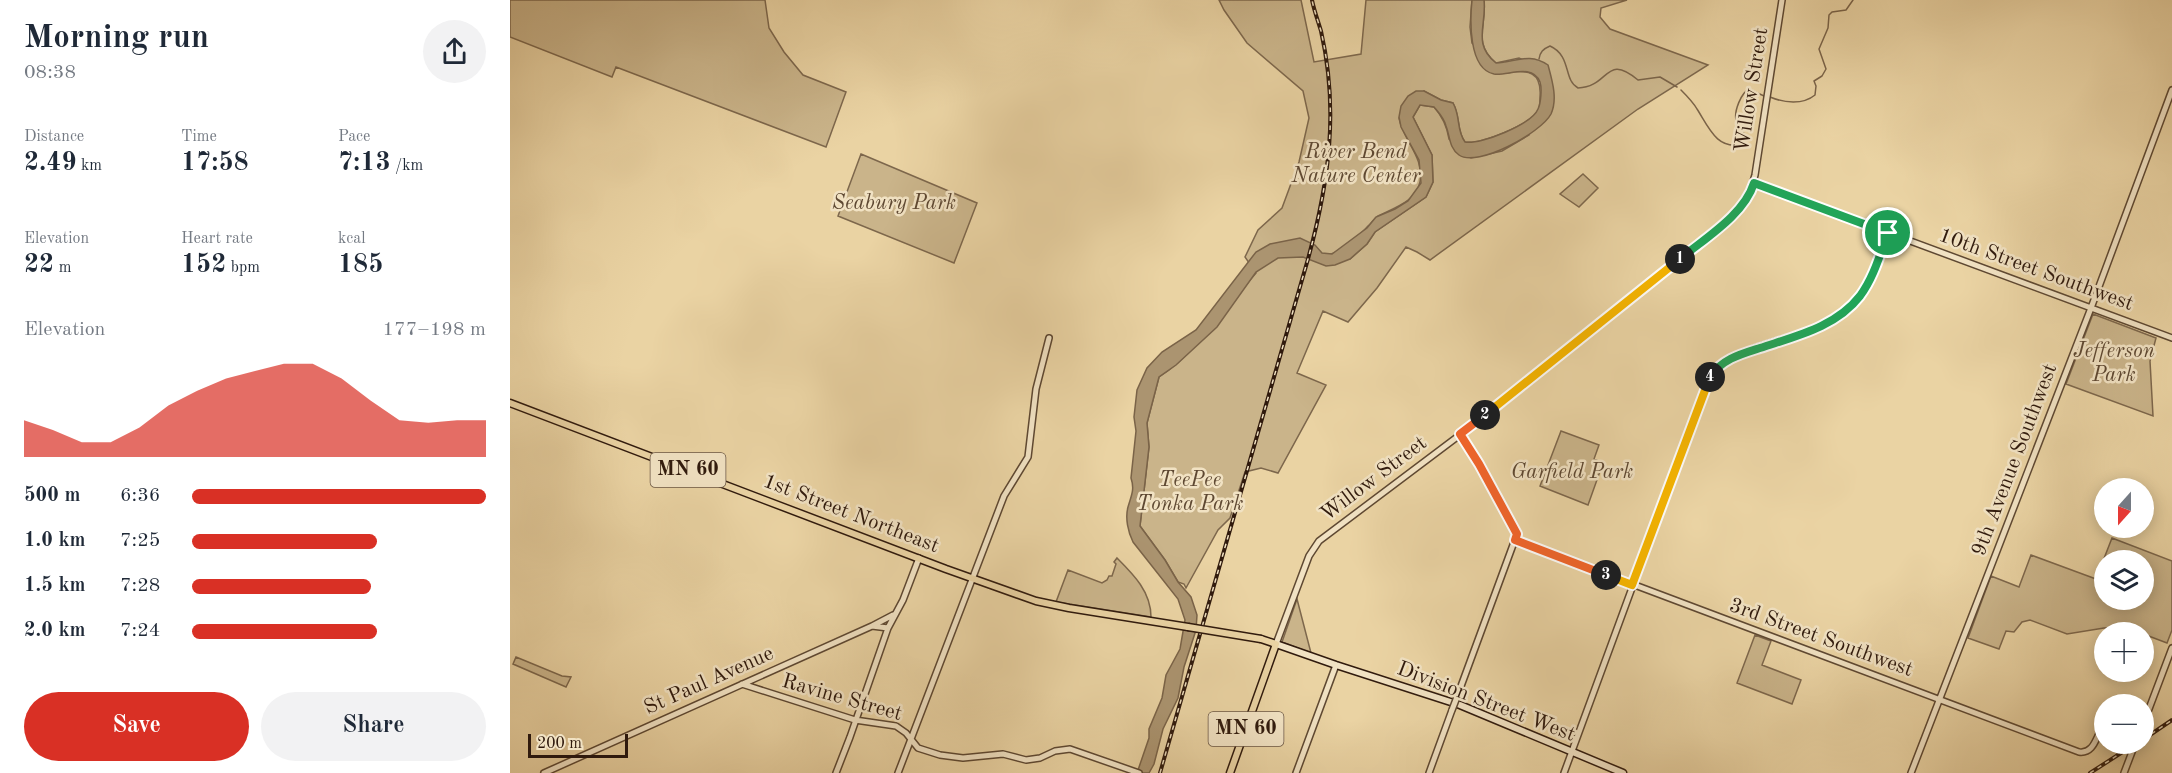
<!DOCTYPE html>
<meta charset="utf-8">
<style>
body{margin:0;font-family:"Old Standard TT",serif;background:#f2f2f3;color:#1f2937;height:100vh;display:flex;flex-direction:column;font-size:22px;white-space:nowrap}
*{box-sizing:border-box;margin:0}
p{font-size:20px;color:#747a83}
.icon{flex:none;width:33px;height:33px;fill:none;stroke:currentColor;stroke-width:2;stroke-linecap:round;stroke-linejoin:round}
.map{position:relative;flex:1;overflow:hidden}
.panel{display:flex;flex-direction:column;background:#fff;width:510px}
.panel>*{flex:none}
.needle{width:39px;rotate:201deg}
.tools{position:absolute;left:1584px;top:478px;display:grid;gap:12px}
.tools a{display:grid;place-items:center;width:60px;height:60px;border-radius:50%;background:#fff;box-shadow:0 3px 15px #0003;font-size:30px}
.scale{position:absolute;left:18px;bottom:15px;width:100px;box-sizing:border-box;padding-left:6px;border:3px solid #301a0d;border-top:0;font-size:16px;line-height:21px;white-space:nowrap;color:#301a0d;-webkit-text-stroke:4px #f1e2c3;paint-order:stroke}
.pin{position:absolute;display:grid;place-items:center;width:51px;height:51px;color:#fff;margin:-26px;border:3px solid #fff;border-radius:50%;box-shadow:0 2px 6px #0007}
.km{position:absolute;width:30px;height:30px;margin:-15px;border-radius:50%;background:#222;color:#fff;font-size:16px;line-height:30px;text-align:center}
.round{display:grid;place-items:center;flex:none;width:63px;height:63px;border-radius:32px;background:#f2f2f3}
.overview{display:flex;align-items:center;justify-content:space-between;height:102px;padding:0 24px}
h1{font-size:33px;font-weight:700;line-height:45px}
.stats{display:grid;grid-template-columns:repeat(3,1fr);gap:9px;height:102px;padding:6px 24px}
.stats div{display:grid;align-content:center}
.stats b{font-size:26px;font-weight:700}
.stats small{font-size:16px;font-weight:400}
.stats p{font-size:16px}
.chart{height:168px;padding:12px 24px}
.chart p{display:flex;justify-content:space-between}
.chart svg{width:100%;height:108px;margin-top:6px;fill:#d93025;opacity:.7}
.action{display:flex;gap:12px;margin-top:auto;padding:12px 24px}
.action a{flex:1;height:69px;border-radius:36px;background:#d93025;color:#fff;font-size:24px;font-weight:700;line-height:69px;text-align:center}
.action a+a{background:#f2f2f3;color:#1f2937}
ul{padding:0 24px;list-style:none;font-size:20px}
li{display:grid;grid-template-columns:96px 72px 1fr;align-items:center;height:45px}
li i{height:15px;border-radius:8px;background:#d93025}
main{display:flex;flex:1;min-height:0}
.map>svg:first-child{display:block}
.green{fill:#cab48a;stroke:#7d674c;stroke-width:1.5;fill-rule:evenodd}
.water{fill:#ab9470;stroke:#7a6348;stroke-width:1.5}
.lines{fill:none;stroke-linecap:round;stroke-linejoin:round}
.stream{stroke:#7a6348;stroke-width:1.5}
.tertiary-casing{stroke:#5e4832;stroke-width:8}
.secondary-casing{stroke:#301a0d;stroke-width:9}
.primary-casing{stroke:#301a0d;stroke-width:9}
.tertiary{stroke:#f1e2c3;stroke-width:5}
.secondary{stroke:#f1e2c3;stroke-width:6}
.primary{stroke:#ead3a3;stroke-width:6}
.rail-casing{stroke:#301a0d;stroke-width:4}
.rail{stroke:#f1e2c3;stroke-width:1.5;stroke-dasharray:4.5;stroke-linecap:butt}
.tertiary-bridge-casing{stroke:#5e4832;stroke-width:8;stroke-linecap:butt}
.primary-bridge-casing{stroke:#301a0d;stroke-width:9;stroke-linecap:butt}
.tertiary-bridge{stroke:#f1e2c3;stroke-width:5}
.primary-bridge{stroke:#ead3a3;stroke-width:6}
.split-1-casing{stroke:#fff;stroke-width:12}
.split-2-casing{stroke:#fff;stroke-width:12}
.split-3-casing{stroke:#fff;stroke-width:12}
.split-4-casing{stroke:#fff;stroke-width:12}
.split-5-casing{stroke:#fff;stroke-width:12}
.split-1{stroke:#22a559;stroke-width:8}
.split-2{stroke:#f5b400;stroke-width:8}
.split-3{stroke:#f0652b;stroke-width:8}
.split-4{stroke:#f5b400;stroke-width:8}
.split-5{stroke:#22a559;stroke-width:8}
.labels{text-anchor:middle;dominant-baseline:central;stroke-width:5;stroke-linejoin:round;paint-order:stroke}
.shield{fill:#f1e2c3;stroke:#6a5644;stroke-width:1.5}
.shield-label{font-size:20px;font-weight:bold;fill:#301a0d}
.street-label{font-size:21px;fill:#301a0d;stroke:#f1e2c3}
.park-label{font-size:21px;font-style:italic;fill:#5e4832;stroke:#f1e2c3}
</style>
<main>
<section class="panel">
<div class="overview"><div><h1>Morning run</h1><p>08:38</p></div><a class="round"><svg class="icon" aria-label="share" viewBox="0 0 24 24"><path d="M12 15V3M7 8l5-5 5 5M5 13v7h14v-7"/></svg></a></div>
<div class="stats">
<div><p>Distance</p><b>2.49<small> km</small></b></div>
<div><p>Time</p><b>17:58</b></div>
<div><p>Pace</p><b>7:13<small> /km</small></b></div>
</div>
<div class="stats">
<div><p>Elevation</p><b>22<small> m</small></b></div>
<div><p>Heart rate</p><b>152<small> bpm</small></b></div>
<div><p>kcal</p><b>185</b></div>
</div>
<div class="chart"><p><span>Elevation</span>177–198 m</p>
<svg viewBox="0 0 160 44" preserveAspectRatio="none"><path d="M0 44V29L10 33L20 38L30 38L40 32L50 23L60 17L70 12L80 9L90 6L100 6L110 12L120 21L130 29L140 30L150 29L160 29V44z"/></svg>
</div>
<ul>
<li><b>500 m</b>6:36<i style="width:100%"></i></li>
<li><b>1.0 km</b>7:25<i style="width:63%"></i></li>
<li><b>1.5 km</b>7:28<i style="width:61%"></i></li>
<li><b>2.0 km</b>7:24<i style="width:63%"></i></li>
</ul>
<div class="action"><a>Save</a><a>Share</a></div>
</section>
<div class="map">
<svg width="1662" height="773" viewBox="0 0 1662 773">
<rect width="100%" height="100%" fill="#ead3a3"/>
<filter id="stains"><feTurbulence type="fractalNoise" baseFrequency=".00333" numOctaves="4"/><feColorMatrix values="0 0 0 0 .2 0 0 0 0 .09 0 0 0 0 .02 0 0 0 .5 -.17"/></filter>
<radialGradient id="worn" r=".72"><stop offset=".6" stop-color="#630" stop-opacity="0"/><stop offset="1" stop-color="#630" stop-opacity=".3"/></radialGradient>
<!-- green -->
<path class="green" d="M 0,0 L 255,0 L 259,28 L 274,52 L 293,75 L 336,92 L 316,147 L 106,67 L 102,77 L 0,37 Z
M 709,0 L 791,0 L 804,62 L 851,54 L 856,0 L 962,0 L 960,27 L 962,43 L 997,73 C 1018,69 1032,72 1030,97 C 1030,101 1030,107 1028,111 C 1020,124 971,145 955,142 C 946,130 951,117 943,103 L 931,100 L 914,91 L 889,118 C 893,140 915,158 910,182 C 906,202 883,208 868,216 C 864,218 862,223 858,226 C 852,233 830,252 821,254 C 818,255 815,254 812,254 L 805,246 L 803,260 L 840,259 L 857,244 L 865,232 L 916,197 L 923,182 L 922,155 L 903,117 L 910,105 L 924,107 C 933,117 937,126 939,139 L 961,158 L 992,151 L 1019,135 L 1041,82 L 1039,71 L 1009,58 L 986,63 C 962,44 977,25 974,0 L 1117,0 L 1091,8 L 1090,17 L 1100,29 L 1198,65 L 1128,109 L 920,260 L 907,252 L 896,247 L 867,288 L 838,322 L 813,311 L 787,373 L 816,385 L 768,473 L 751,468 L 735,472 L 720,518 L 708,530 L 676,588 L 674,584 L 668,582 L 655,560 L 630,526 L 639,447 L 637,423 L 649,377 C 688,351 716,308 746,273 L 735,257 L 748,230 L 772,208 L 789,162 L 799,118 L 793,91 L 737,43 L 714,10 Z
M 351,154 L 467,203 L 444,263 L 328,216 Z
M 1073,174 L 1088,188 L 1069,207 L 1050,194 Z
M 1583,314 L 1646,338 L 1640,361 L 1643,416 L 1556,384 Z
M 1051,431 L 1089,445 L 1084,459 L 1093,463 L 1078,505 L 1030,486 Z
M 1602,538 L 1662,561 L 1662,630 L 1657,643 L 1615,627 L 1594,628 L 1557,634 L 1520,620 L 1512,622 L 1504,632 L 1496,631 L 1489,649 L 1458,638 L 1481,576 L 1509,587 L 1521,555 L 1586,579 ZM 1594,561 L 1634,561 L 1634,600 L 1594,600 Z
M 607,558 C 624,575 641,592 641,617 L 546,602 L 558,570 L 592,583 L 597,580 L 599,576 L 602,576 L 606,564 L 604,562 Z
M 787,599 L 801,653 L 772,642 Z
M 1245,635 L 1261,641 L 1252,665 L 1291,680 L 1282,704 L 1227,683 Z
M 6,657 L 52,676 L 61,677 L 56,687 L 3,664 Z"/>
<!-- water -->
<path class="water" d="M 962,0 L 974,0 C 977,25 962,44 986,63 C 1006,62 1019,52 1038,65 C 1042,80 1048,99 1041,114 C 1031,133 967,168 949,155 C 939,148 940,136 936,126 C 934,118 929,113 924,107 L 910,105 L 903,117 L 922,155 L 923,182 L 916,197 L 865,232 L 857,244 L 840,259 L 825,265 L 816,266 L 793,257 L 768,258 L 746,272 L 707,327 L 666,365 L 649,377 L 637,423 L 639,447 L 630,526 L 655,560 L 668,582 L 681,597 L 687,615 L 686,630 L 674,667 L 668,698 L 653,729 L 644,764 L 639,773 L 627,773 L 639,738 L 639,729 L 652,698 L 656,675 L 670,649 L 675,620 L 668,599 L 623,542 C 618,532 615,518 618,507 C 621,496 625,490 621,478 L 626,431 L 624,417 L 627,390 L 637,368 L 652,352 L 686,330 L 746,252 L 760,244 L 790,238 L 805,245 L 812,253 L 822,254 L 857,228 L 866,217 L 885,209 L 898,201 L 911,183 L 909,160 L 891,127 L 889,117 L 891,106 L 898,96 L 906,91 L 914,91 L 931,100 L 943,103 C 951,117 946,130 955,142 C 971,145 1022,124 1028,109 C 1031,103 1032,88 1030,82 C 1022,63 998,76 984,74 C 958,69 960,19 962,0 Z"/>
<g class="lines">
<!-- stream -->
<path class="stream" d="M 1029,59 C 1030,52 1033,49 1040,46 C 1062,56 1053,80 1068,88 C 1100,87 1095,52 1128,80 L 1150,77 L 1167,87
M 1171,90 C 1177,96 1183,102 1187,109 C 1198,126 1207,151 1232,144 L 1237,138 C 1234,131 1227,128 1226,120 C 1224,111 1231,93 1239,89 L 1254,96
M 1260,97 C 1274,103 1293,105 1305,95 L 1306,86 L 1304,81 L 1312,76 L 1316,69 L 1309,49 L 1318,28 L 1319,15 L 1322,12 L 1336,10 L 1343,0"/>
<!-- tertiary casing -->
<g class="tertiary-casing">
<path id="tertiary" d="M 1244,183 L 1662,338
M 950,434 L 969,464 L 1007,534
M 1005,540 L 1569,752 C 1585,754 1586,735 1594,725
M 362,626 L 383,615
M 766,644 L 799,556 L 809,541 L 995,401 L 1230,209 L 1239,195 L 1245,175 L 1272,0
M 232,684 L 345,720 L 386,726 L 396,733 L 408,748 L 430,755 L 453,758 L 493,754 L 516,760 L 530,758 L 545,751 L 560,749 L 629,773
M 947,697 L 1007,534
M 1634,722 L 1662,648
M 34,773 L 362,626 L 378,628
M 326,773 L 340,737 L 378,628 L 393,600 L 409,558
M 388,773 L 494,496 L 518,457 L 526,389 L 539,338
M 786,773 L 826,665
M 919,773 L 942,710
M 1054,773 L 1198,381 C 1228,333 1310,348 1350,296 C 1364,277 1370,254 1378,233
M 1401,773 L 1581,308 L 1662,90
M 1614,773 L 1625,744"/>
</g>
<!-- secondary casing -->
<g class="secondary-casing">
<path id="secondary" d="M 766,644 L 826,665 L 950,705 L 1113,773"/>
</g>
<!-- primary casing -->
<g class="primary-casing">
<path id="primary" d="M 0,403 L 436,569 L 526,601 L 559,608 L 678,627
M 720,773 L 766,644 L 751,639"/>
</g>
<!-- tertiary -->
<use href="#tertiary" class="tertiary"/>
<!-- secondary -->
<use href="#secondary" class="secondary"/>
<!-- primary -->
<use href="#primary" class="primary"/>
<!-- rail casing -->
<g class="rail-casing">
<path id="rail" d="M 1634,739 L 1662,720
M 650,773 L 798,259 C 819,182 829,110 811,31 C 808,21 804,10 802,0
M 1580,773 L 1625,744"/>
</g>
<!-- rail -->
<use href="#rail" class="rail"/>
<!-- tertiary-bridge casing -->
<g class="tertiary-bridge-casing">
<path id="tertiary-bridge" d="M 942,710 L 947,697"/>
</g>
<!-- primary-bridge casing -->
<g class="primary-bridge-casing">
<path id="primary-bridge" d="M 678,627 L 751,639"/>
</g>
<!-- tertiary-bridge -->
<use href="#tertiary-bridge" class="tertiary-bridge"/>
<!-- primary-bridge -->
<use href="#primary-bridge" class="primary-bridge"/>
</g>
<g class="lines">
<!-- split-1 casing -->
<g class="split-1-casing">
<path id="split-1" d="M 1170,259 C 1195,238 1234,215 1244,183 L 1378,233"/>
</g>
<!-- split-2 casing -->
<g class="split-2-casing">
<path id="split-2" d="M 975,415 L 1170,259"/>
</g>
<!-- split-3 casing -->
<g class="split-3-casing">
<path id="split-3" d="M 975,415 L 950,434 L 969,464 L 1007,534 L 1005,540 L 1096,575"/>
</g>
<!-- split-4 casing -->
<g class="split-4-casing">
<path id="split-4" d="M 1096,575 L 1122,585 L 1200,377"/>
</g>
<!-- split-5 casing -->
<g class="split-5-casing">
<path id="split-5" d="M 1200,377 C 1212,359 1231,354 1250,348 C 1286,336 1326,327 1350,296 C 1364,277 1370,254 1378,233"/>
</g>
<!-- split-1 -->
<use href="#split-1" class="split-1"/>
<!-- split-2 -->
<use href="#split-2" class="split-2"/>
<!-- split-3 -->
<use href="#split-3" class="split-3"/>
<!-- split-4 -->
<use href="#split-4" class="split-4"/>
<!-- split-5 -->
<use href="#split-5" class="split-5"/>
</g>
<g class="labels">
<!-- shield labels -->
<g class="shield">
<rect x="140.5" y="453" width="75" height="34" rx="4.5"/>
<rect x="698.5" y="712" width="75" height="34" rx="4.5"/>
</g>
<g class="shield-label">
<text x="178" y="470">MN 60</text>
<text x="736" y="729">MN 60</text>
</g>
<!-- street labels -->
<g class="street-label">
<text transform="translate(1242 90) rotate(-81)">Willow Street</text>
<text transform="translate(1526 270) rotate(20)">10th Street Southwest</text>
<text transform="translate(1505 460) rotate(-69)">9th Avenue Southwest</text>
<text transform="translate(864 479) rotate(-37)">Willow Street</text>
<text transform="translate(341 514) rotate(21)">1st Street Northeast</text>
<text transform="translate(1311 638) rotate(20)">3rd Street Southwest</text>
<text transform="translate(199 681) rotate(-24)">St Paul Avenue</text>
<text transform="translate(332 698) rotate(16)">Ravine Street</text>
<text transform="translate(976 702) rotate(21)">Division Street West</text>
</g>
<!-- park labels -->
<g class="park-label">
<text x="846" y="152">River Bend<tspan x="846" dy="24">Nature Center</tspan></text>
<text x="384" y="203">Seabury Park</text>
<text x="1604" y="351">Jefferson<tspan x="1604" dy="24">Park</tspan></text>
<text x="1062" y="472">Garfield Park</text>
<text x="680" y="480">TeePee<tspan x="680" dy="24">Tonka Park</tspan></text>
</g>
</g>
<rect width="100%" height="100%" filter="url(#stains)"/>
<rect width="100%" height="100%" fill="url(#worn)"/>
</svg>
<div class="tools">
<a><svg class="needle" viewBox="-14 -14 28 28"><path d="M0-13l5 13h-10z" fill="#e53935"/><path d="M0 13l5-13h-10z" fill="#747a83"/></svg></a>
<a><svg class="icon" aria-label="layers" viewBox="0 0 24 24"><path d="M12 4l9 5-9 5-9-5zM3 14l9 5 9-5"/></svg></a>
<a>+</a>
<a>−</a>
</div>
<div class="scale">200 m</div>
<div class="pin" style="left:1378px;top:233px;background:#1e9e55"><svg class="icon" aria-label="arrive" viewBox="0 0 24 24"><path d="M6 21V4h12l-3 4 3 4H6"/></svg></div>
<b class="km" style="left:1170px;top:259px">1</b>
<b class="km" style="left:975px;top:415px">2</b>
<b class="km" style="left:1096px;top:575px">3</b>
<b class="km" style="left:1200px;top:377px">4</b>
</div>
</main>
